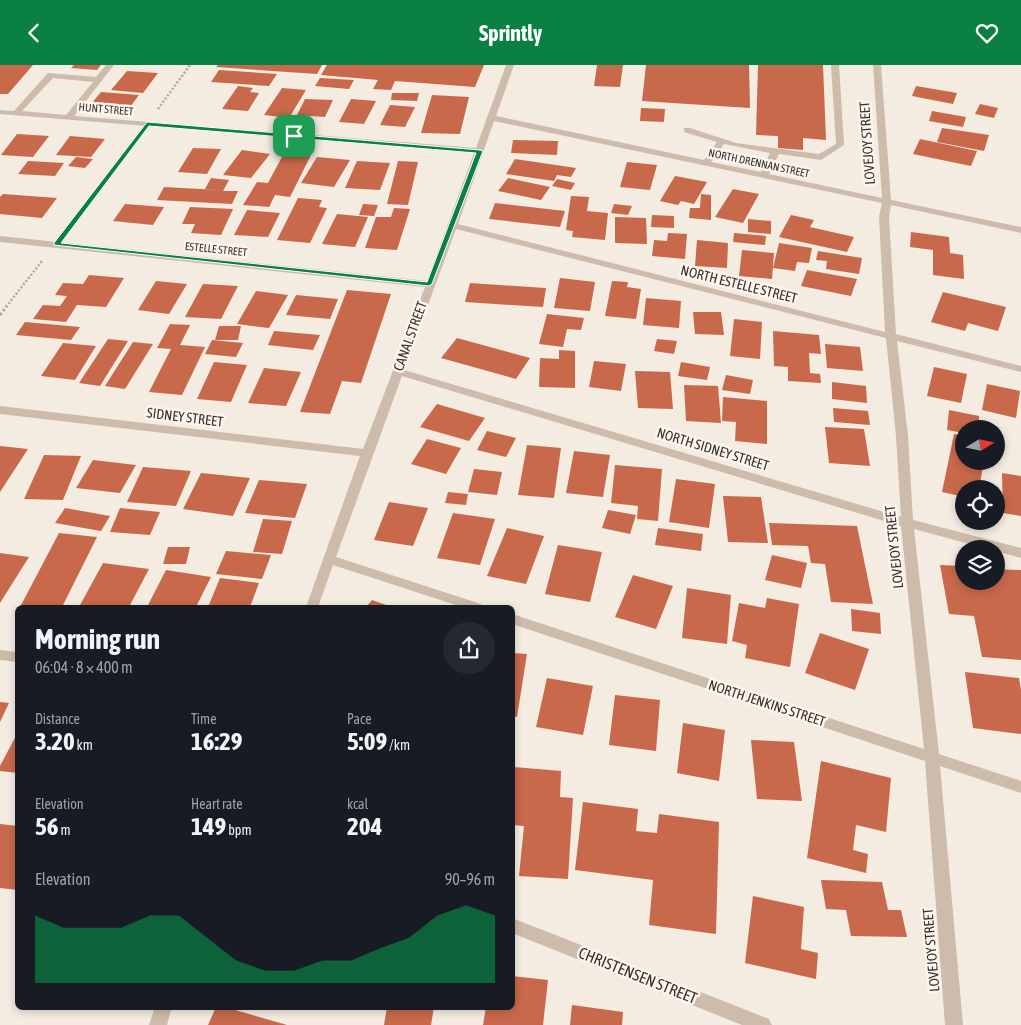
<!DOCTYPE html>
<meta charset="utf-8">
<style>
body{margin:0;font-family:"Asap Condensed",sans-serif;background:#242831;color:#f1f3f6;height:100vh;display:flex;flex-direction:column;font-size:19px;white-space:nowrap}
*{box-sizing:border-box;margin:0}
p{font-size:16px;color:#9ea1a6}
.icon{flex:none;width:28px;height:28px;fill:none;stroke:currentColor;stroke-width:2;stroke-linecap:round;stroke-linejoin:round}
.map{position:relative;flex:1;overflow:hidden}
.panel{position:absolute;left:15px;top:540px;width:500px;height:405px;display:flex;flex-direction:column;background:#171b24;border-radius:8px;box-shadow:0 2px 8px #0003}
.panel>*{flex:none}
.needle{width:32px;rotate:80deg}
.buttons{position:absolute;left:955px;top:355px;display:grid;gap:10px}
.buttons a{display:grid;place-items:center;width:50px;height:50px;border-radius:50%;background:#171b24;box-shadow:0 2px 8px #0003;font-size:25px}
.pin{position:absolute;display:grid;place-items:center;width:42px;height:42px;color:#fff;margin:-21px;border-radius:10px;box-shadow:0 2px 8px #0006}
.round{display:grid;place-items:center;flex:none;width:52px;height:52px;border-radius:26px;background:#242831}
.head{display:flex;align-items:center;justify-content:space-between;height:85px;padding:0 20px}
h1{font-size:28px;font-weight:700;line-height:38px}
.figures{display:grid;grid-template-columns:repeat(3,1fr);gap:8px;height:85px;padding:5px 20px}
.figures div{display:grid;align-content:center}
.figures b{font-size:25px;font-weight:700}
.figures small{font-size:14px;font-weight:400}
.figures p{font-size:14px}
.chart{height:140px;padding:10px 20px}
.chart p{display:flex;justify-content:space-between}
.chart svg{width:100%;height:90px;margin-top:5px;fill:#0b8043;opacity:.7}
header{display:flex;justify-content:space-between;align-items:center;height:65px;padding:0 20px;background:#0b8043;color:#fff;font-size:22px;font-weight:700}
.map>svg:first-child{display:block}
.building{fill:#c8694b}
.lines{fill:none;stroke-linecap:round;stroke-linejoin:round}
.path-far1{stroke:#b9a596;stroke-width:2.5;stroke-dasharray:2 2;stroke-linecap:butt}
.path{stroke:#b9a596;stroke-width:3;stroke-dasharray:2.5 2.5;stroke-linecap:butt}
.minor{fill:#cdbbac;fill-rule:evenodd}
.route{fill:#0b8043;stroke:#fff;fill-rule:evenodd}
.labels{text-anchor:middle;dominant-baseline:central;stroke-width:5;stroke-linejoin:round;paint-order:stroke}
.far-street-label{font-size:11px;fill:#3b302b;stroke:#fbf5ee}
.street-label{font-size:14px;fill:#3b302b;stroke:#fbf5ee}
.near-street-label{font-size:16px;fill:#3b302b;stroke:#fbf5ee}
</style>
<header><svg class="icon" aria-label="back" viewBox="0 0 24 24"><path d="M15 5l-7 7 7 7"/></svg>Sprintly<svg class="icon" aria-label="heart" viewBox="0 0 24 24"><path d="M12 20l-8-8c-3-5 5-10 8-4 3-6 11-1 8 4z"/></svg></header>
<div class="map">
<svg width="1021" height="960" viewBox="0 0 1021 960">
<rect width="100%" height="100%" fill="#f4ebe1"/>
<!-- building -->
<path class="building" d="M 0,0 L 33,0 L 8,29 L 0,29 Z
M 74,0 L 101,0 L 97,5 L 71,3 Z
M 218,0 L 322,0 L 317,9 L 216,2 Z
M 327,0 L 484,0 L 475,22 L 395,16 L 391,25 L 373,24 L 378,15 L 321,10 Z
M 597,0 L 623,0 L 620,22 L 594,21 Z
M 646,0 L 749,0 L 750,43 L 642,36 Z
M 758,0 L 823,0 L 826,75 L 803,73 L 803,85 L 778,83 L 778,71 L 756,70 Z
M 219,5 L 277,9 L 269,21 L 211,17 Z
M 127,6 L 158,8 L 143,28 L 111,25 Z
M 320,13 L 354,15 L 349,24 L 315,21 Z
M 238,21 L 253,23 L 250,27 L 259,28 L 248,46 L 222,44 Z
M 916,21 L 957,28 L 953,39 L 912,31 Z
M 282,23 L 306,25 L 289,53 L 264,50 Z
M 101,27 L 139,30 L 130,42 L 91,39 Z
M 392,28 L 419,28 L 417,36 L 391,35 Z
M 432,30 L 469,32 L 460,69 L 421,68 Z
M 305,34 L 333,35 L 325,52 L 297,50 Z
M 351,34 L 376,36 L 364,59 L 339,57 Z
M 980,39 L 998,43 L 994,53 L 975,49 Z
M 390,40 L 415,42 L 405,62 L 380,60 Z
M 641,43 L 665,44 L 664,57 L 640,56 Z
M 932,46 L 966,52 L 963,62 L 929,56 Z
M 942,63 L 989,70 L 984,86 L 937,77 Z
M 17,69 L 49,71 L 33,92 L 1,90 Z
M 70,71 L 105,74 L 91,92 L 56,90 Z
M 920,74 L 977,86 L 971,101 L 913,89 Z
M 513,75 L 558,76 L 557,90 L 511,88 Z
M 193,83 L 221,84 L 207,109 L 178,107 Z
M 242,85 L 270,89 L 251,113 L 223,110 Z
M 284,88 L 311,90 L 290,132 L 275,130 L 269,142 L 243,140 L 257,117 L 268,118 Z
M 76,92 L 93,94 L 85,103 L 68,101 Z
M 317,92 L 350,95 L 334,122 L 301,118 Z
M 515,94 L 576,103 L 571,112 L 557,110 L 554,116 L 506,109 Z
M 28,96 L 64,98 L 55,111 L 18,109 Z
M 357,96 L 390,98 L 380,125 L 345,123 Z
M 398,96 L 418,97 L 408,140 L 387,139 Z
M 627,97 L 657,100 L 650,125 L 620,122 Z
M 675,111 L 707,117 L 694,139 L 681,136 L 678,140 L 660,136 Z
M 211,113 L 229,115 L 223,126 L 238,126 L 232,139 L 157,135 L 164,122 L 219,125 L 205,124 Z
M 508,113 L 550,122 L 541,135 L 498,126 Z
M 557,114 L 575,118 L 571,125 L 552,121 Z
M 733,124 L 759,129 L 743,158 L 715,152 Z
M 3,129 L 57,133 L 42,153 L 0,149 L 0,132 Z
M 701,129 L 711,130 L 711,155 L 689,153 L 690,143 L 700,143 Z
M 571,131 L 589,132 L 587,146 L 608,148 L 605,175 L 572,172 L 573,166 L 566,165 Z
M 298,133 L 322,135 L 319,142 L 327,143 L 310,178 L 277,175 Z
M 495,138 L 565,146 L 560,162 L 489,154 Z
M 125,139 L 164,142 L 153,160 L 113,156 Z
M 363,139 L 378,140 L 374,151 L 359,150 Z
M 614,139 L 632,141 L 628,150 L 611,148 Z
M 190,142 L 233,144 L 221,170 L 191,168 L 195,159 L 182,159 Z
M 394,143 L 410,144 L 397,185 L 365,183 L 376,152 L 391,152 Z
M 247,145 L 280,148 L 268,172 L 234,170 Z
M 337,149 L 368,152 L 355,182 L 322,179 Z
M 652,150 L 674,151 L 674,163 L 651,162 Z
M 791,150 L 814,155 L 810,162 L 854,172 L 847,187 L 779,172 Z
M 615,152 L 646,153 L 647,179 L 615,178 Z
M 748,154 L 771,156 L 771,169 L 748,167 Z
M 911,167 L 949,172 L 950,188 L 963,190 L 964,214 L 933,210 L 933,185 L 910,182 Z
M 668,168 L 687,169 L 685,194 L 652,191 L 654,175 L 667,176 Z
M 734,168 L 766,171 L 765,180 L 733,177 Z
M 697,175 L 728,178 L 727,203 L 695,201 Z
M 779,178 L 812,183 L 809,198 L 797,197 L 795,206 L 773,203 Z
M 742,185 L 774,188 L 772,214 L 739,211 Z
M 818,186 L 862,193 L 859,209 L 826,204 L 827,196 L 816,195 Z
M 807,205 L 857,214 L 851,231 L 801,221 Z
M 89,210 L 124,213 L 106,242 L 77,240 L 66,257 L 33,254 L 43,240 L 60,241 L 67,231 L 55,230 L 63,218 L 83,219 Z
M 560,213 L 595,217 L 590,246 L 554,243 Z
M 156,216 L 187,219 L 169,249 L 138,245 Z
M 612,216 L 628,217 L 627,222 L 641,224 L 636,254 L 605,251 Z
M 470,218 L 546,223 L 543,242 L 465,237 Z
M 203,219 L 238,221 L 221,254 L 185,252 Z
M 347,225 L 391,229 L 361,318 L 342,316 L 330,349 L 300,347 Z
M 256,226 L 288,230 L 269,263 L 237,259 Z
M 943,227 L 1006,242 L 998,266 L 968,258 L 965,266 L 931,257 Z
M 296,230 L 338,234 L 330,254 L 286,250 Z
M 646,233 L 681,236 L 679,263 L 643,260 Z
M 693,247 L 721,247 L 724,270 L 695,269 Z
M 547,249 L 584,253 L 581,265 L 567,264 L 563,282 L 539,279 Z
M 734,254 L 762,257 L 760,294 L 730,291 Z
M 25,257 L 80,262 L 71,275 L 16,270 Z
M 170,259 L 190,260 L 180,280 L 205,282 L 182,330 L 149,327 L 171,284 L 157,283 Z
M 219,261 L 241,261 L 238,275 L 215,275 Z
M 274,266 L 320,270 L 313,285 L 268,280 Z
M 773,266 L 819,270 L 821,289 L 809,288 L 810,308 L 820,309 L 821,318 L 788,316 L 788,302 L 774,301 Z
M 457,273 L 530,293 L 516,314 L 441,293 Z
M 108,274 L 128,276 L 100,321 L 79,318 Z
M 657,274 L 677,276 L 674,289 L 654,286 Z
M 212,275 L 243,278 L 236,292 L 205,289 Z
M 133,277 L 153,279 L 125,324 L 105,321 Z
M 63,278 L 96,281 L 75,315 L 41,311 Z
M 825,279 L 860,282 L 863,306 L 827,303 Z
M 559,285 L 575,286 L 575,323 L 539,322 L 540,293 L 559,294 Z
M 594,296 L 626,299 L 621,326 L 589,322 Z
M 214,297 L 247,300 L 231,337 L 197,334 Z
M 681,297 L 710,302 L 707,315 L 678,311 Z
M 934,302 L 967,309 L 961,338 L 927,331 Z
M 264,303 L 301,307 L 286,341 L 248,338 Z
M 635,306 L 670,307 L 673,344 L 638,343 Z
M 726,310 L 753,315 L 750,329 L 722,325 Z
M 832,317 L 866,321 L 867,338 L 832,334 Z
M 987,319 L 1020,326 L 1016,353 L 982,345 Z
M 684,320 L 718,321 L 721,358 L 686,356 Z
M 723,332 L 767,336 L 767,379 L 735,376 L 736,357 L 722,356 Z
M 437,339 L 485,353 L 469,376 L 420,362 Z
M 833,343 L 868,346 L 870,360 L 834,357 Z
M 949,345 L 979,351 L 979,364 L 964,364 L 964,368 L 947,365 Z
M 825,362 L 864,364 L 870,401 L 829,398 Z
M 487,366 L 516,373 L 506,392 L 477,385 Z
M 954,369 L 964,371 L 964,396 L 984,396 L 979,424 L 964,424 L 964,432 L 942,427 Z
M 427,374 L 461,383 L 446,409 L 411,399 Z
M 527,380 L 561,383 L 554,433 L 518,430 Z
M 0,381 L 28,384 L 0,427 Z
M 574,386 L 610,390 L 603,432 L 566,428 Z
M 44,390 L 81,391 L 63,435 L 24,434 Z
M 93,395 L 136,400 L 120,428 L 76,423 Z
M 615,400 L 662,404 L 658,456 L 637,454 L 638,441 L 611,438 Z
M 143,402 L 191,406 L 176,441 L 127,437 Z
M 474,404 L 502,407 L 497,430 L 468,427 Z
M 201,408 L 250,413 L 233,451 L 183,444 Z
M 1002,408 L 1021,411 L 1021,451 L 1003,448 Z
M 676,414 L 715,419 L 709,463 L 669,457 Z
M 259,415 L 307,419 L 295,453 L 245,448 Z
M 448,427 L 468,429 L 466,440 L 445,438 Z
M 723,431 L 761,432 L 768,478 L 728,477 Z
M 389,437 L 428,443 L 413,481 L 374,475 Z
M 65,443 L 110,451 L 101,466 L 55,458 Z
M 120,443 L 160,447 L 150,470 L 110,467 Z
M 608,445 L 636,450 L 630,469 L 602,463 Z
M 453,448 L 495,454 L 480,500 L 437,493 Z
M 263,454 L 292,456 L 282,489 L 253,487 Z
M 769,458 L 857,461 L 873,539 L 831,537 L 825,499 L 811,498 L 808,481 L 772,480 Z
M 507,463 L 544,471 L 526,519 L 487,511 Z
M 658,463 L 703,469 L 701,486 L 655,480 Z
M 59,468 L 97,472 L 62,542 L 20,542 Z
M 558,480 L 602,487 L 590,537 L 545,529 Z
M 168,482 L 190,482 L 186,499 L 163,499 Z
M 226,486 L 271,490 L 262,514 L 216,509 Z
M 0,488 L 29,492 L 0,538 Z
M 772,490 L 807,498 L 801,523 L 765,515 Z
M 103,498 L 149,504 L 129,542 L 79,542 Z
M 940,500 L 964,501 L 964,516 L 996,516 L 996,504 L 1021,505 L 1021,595 L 982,592 L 974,551 L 949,549 Z
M 166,505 L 211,512 L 196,542 L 147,542 Z
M 633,510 L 673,521 L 656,564 L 615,552 Z
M 220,513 L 259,518 L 250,542 L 208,542 Z
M 687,523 L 731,530 L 727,579 L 682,573 Z
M 767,533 L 799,539 L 790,602 L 745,593 L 747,580 L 732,576 L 739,538 L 765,543 Z
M 372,535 L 392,542 L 366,542 Z
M 851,544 L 880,548 L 881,569 L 852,566 Z
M 820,568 L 869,584 L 855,625 L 805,608 Z
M 512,588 L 527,589 L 517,652 L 512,651 Z
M 965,607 L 1019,613 L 1021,625 L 1021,669 L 973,663 Z
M 547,613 L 593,621 L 583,670 L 536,662 Z
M 615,630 L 660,635 L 656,686 L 609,680 Z
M 0,637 L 9,638 L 0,657 Z
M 683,658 L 725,665 L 719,716 L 677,708 Z
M 18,667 L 18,708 L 0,706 L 0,701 Z
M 751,675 L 794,677 L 802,736 L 757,734 Z
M 821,696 L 891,713 L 886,767 L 856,760 L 853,785 L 868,789 L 866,808 L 807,793 Z
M 514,702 L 561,706 L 560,732 L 573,733 L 568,814 L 519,811 L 524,761 L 512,760 Z
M 583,737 L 638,744 L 636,766 L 657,768 L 659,749 L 719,757 L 716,869 L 649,860 L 653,815 L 575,805 Z
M 0,759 L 18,761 L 18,825 L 0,823 Z
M 821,815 L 882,817 L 888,845 L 901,845 L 907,872 L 851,871 L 846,845 L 826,844 Z
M 753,831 L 804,842 L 801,884 L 818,888 L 816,914 L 745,898 Z
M 512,911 L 548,915 L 543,960 L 483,960 L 486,942 L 512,942 Z
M 572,940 L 623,947 L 622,960 L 570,960 Z
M 216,942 L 225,942 L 287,960 L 208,960 Z
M 387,942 L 434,942 L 431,960 L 384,960 Z"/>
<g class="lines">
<!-- path-far1 -->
<path class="path-far1" d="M 158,44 L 190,0
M 68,164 L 137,74
M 6,242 L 42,196"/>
<!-- path -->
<path class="path" d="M 0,250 L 7,241"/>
<!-- minor -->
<path class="minor" d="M 106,0 L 114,0 L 74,51 L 476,83 L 506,0 L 514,0 L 496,51 L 704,95 L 717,77 L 684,67 L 684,63 L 690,63 L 736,78 L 819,89 L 836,79 L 831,0 L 839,0 L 844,80 L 821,95 L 779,89 L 769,109 L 882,133 L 873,0 L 881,0 L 891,135 L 1021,162 L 1021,168 L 891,140 L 889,152 L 896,269 L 1021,301 L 1021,307 L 897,276 L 908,371 L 913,455 L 1021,483 L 1021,493 L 996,486 L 996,484 L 988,484 L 914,464 L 939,689 L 1021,716 L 1021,728 L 940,701 L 963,960 L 945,960 L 925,696 L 512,559 L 512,549 L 924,684 L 901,461 L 402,311 L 336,492 L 481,539 L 483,542 L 462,542 L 333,500 L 318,542 L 306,542 L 360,391 L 0,349 L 0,341 L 363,384 L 425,222 L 0,177 L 0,171 L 427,216 L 474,88 L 0,49 L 0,45 L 14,46 L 48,8 L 96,12 ZM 53,13 L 93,17 L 66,50 L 22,46 ZM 494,56 L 882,138 L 879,152 L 885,267 L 458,159 ZM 724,79 L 770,88 L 761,107 L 711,97 ZM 456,164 L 886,273 L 896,371 L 901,452 L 404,305 Z
M 0,585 L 18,587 L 18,597 L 0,595 Z
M 512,853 L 769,954 L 772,960 L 742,960 L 512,868 Z
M 155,942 L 172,942 L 167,960 L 149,960 Z"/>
</g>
<!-- route -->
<path class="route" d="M 147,57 L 480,85 L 483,86 L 432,219 L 429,221 L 54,180 L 54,178 ZM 149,61 L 476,88 L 427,217 L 61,178 Z"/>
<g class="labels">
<!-- far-street labels -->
<g class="far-street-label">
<text transform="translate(106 44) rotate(5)">HUNT STREET</text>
<text transform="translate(759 98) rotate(12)">NORTH DRENNAN STREET</text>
<text transform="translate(216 184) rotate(6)">ESTELLE STREET</text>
</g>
<!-- street labels -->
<g class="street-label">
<text transform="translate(867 78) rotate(-94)">LOVEJOY STREET</text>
<text transform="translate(739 219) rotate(14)">NORTH ESTELLE STREET</text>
<text transform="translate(410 271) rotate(-70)">CANAL STREET</text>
<text transform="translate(185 352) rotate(7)">SIDNEY STREET</text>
<text transform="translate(713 384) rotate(17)">NORTH SIDNEY STREET</text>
<text transform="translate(894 482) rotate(-96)">LOVEJOY STREET</text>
<text transform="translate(767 638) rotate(18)">NORTH JENKINS STREET</text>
<text transform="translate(931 885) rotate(-95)">LOVEJOY STREET</text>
</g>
<!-- near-street labels -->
<g class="near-street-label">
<text transform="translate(638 910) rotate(22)">CHRISTENSEN STREET</text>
</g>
</g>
</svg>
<div class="buttons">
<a><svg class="needle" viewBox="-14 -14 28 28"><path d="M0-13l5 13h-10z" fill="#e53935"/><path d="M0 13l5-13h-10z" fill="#9ea1a6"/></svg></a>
<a><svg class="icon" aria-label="locate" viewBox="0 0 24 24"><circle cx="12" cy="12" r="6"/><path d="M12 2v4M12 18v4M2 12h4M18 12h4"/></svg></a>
<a><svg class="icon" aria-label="layers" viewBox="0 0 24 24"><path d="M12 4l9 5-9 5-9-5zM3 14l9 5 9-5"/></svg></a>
</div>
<div class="pin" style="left:294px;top:71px;background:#1e9e55"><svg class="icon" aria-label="arrive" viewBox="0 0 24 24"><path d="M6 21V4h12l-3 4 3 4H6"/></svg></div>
<section class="panel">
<div class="head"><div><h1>Morning run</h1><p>06:04 · 8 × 400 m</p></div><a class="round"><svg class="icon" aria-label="share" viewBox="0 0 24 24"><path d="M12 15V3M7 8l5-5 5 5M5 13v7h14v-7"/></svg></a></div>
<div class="figures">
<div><p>Distance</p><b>3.20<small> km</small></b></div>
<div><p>Time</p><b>16:29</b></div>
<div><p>Pace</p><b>5:09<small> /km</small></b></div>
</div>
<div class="figures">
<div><p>Elevation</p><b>56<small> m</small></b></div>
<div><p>Heart rate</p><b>149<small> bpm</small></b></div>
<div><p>kcal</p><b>204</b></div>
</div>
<div class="chart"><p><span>Elevation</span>90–96 m</p>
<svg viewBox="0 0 160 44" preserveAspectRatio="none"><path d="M0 44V11L10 17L20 17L30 17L40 11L50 11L60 22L70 33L80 38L90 38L100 33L110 33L120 27L130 22L140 11L150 6L160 11V44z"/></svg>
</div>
</section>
</div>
